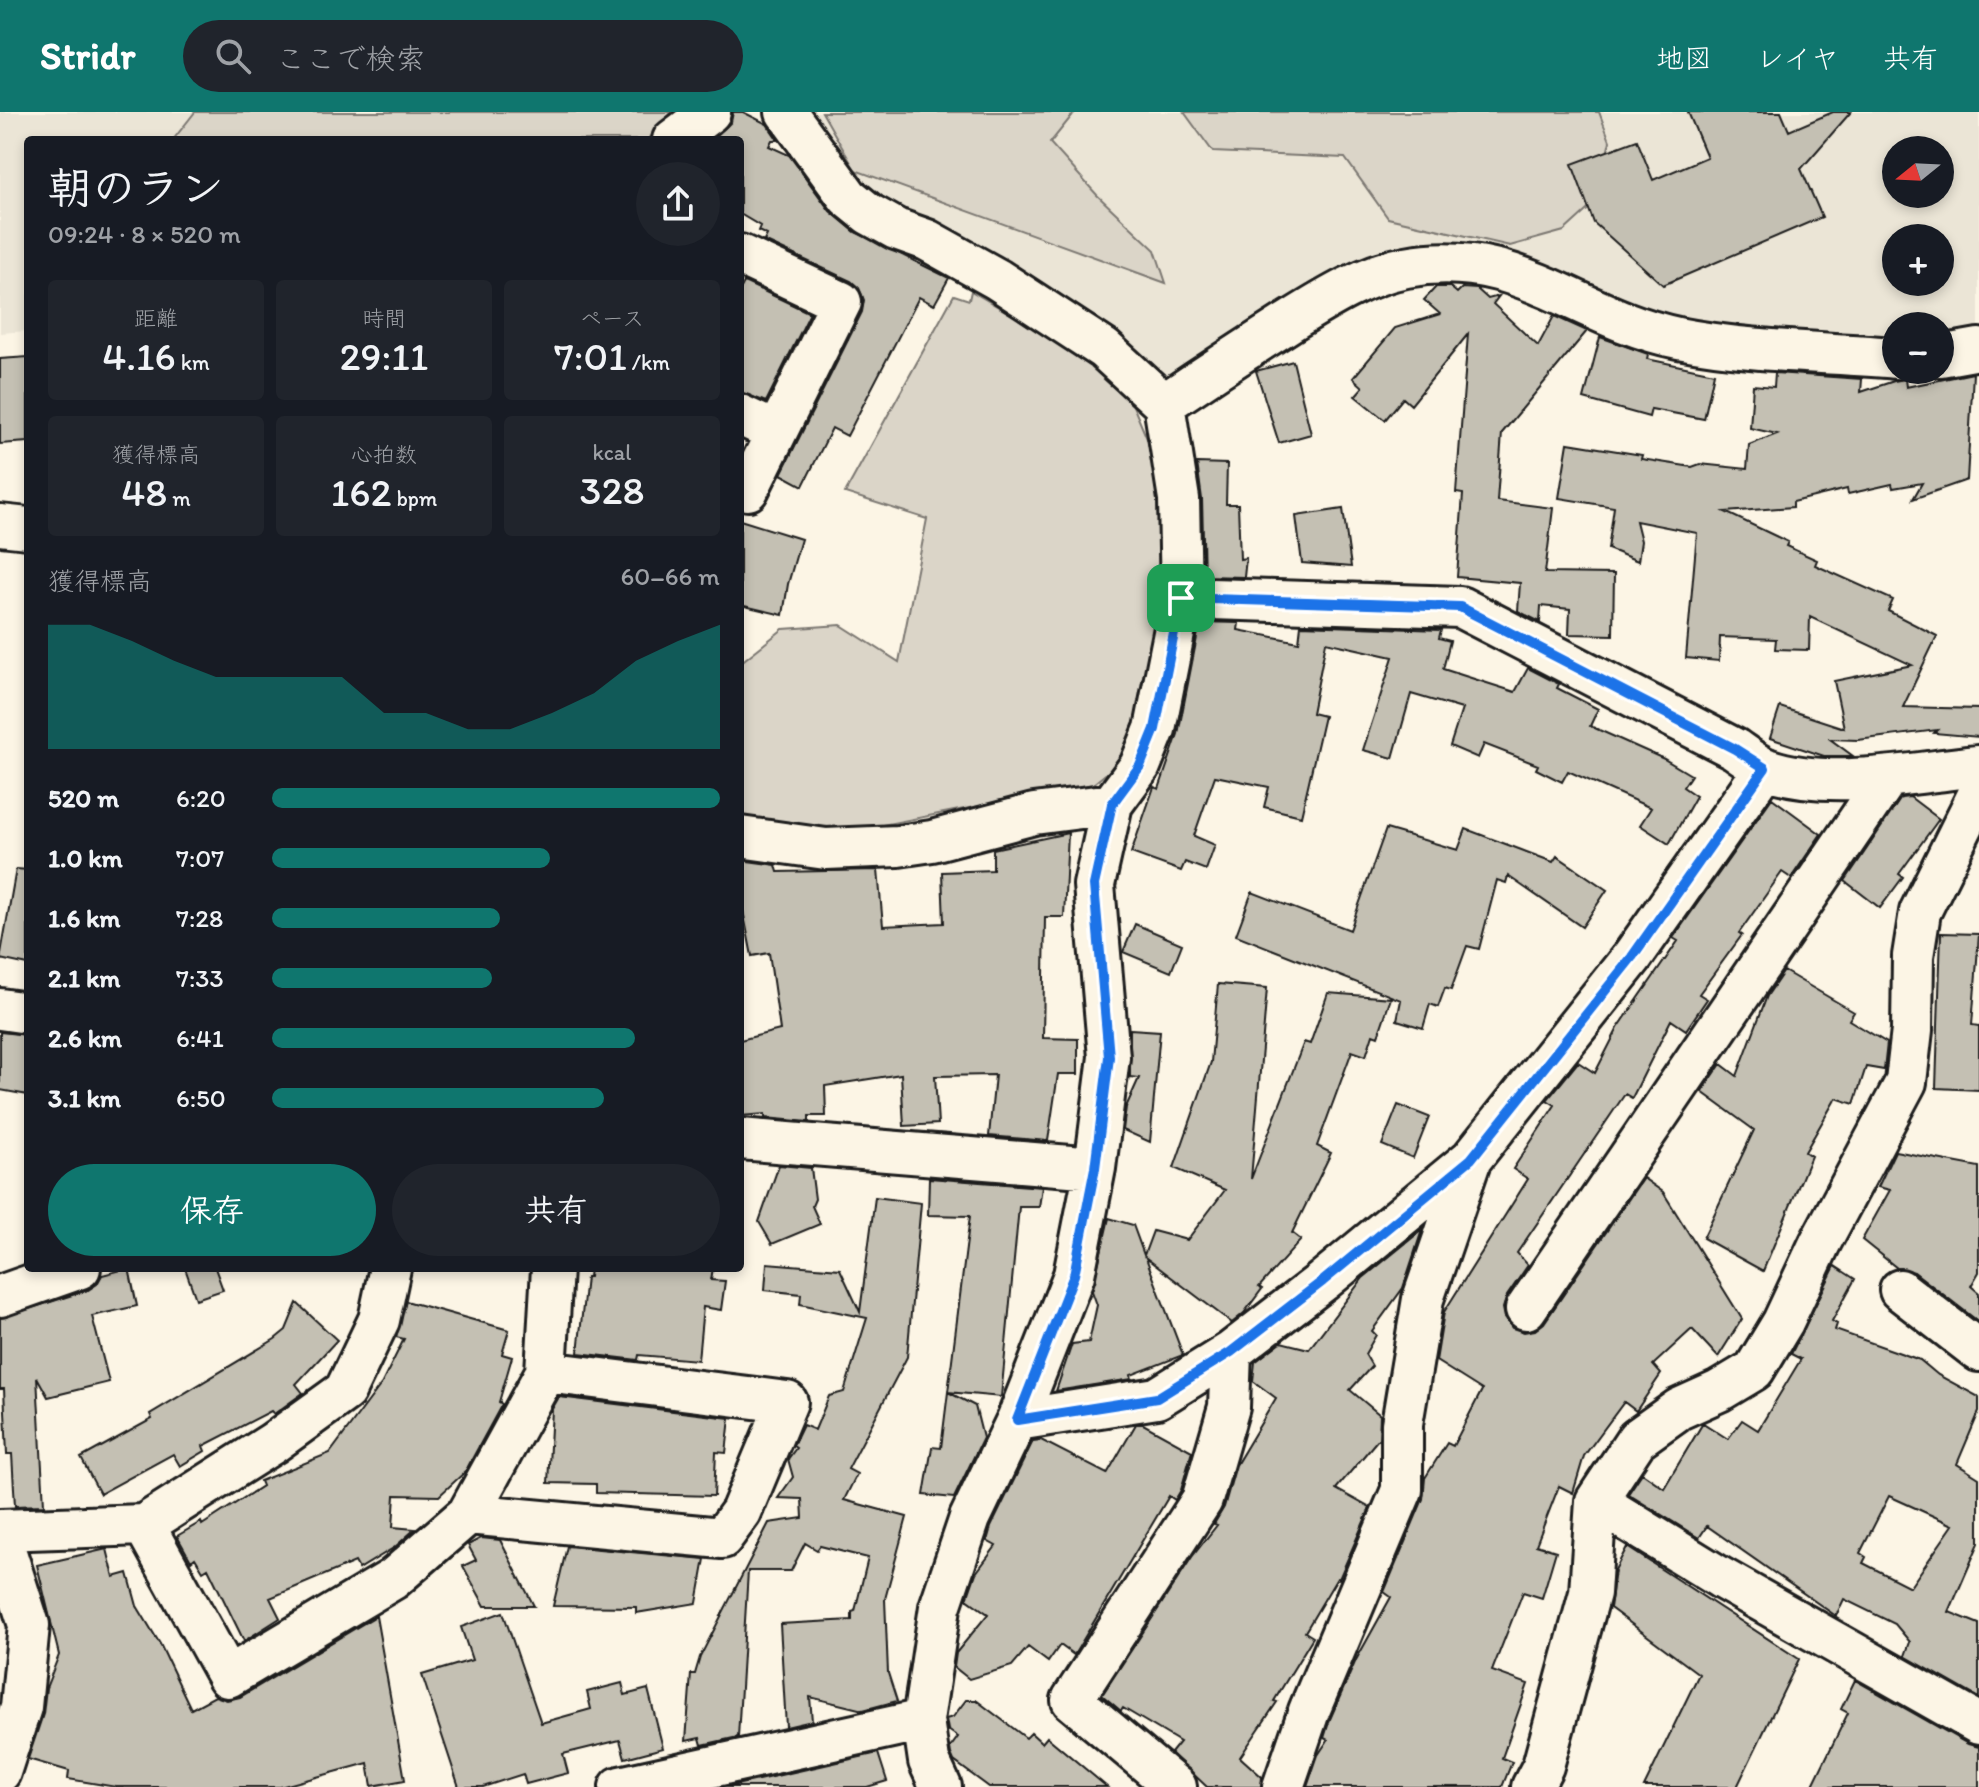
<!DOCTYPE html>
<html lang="ja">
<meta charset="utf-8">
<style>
body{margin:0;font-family:Itim,"Klee One",sans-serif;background:#20242c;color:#f1f3f6;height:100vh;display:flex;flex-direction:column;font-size:30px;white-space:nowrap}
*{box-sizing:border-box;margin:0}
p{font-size:26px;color:#9ea1a6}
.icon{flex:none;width:44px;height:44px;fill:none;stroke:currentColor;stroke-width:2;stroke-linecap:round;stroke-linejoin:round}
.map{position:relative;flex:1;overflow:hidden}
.drawer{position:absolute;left:24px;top:24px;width:720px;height:1136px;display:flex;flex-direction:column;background:#171b24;border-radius:8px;box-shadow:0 4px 12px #0003}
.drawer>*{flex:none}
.needle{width:52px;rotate:252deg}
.buttons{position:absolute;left:1882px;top:24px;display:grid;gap:16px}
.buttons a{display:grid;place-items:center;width:72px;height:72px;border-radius:50%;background:#171b24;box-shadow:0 4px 12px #0003;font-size:40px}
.pin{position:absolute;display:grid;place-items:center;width:68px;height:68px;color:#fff;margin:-34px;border-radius:16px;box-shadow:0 4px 12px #0006}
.round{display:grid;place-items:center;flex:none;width:84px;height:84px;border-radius:42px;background:#20242c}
.head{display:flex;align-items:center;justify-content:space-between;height:136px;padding:0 24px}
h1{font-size:44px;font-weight:600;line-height:60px}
.figures{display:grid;grid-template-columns:repeat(3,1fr);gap:12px;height:136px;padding:8px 24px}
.figures div{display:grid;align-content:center;border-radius:8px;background:#20242c;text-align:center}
.figures b{font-size:40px;font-weight:600}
.figures small{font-size:22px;font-weight:400}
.figures p{font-size:22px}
.chart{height:224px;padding:16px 24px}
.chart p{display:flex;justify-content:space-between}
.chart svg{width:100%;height:144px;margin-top:8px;fill:#0f766e;opacity:.7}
.primary-button{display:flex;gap:16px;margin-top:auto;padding:16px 24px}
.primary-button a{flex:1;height:92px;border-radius:48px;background:#0f766e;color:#fff;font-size:32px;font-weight:600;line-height:92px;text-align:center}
.primary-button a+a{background:#20242c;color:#f1f3f6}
ul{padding:0 24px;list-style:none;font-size:26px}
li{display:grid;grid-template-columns:128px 96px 1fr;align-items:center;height:60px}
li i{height:20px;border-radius:10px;background:#0f766e}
header{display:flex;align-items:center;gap:48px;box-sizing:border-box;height:112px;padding:0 40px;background:#0f766e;color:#fff}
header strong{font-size:38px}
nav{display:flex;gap:44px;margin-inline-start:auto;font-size:28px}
.search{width:560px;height:72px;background:#20242c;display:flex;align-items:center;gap:20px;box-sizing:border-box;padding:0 28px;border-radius:44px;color:#9ea1a6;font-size:30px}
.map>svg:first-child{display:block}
.built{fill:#ebe5d6;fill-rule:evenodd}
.green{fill:#dbd5c8;stroke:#7c7872;stroke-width:2}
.building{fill:#c4c0b3;stroke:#1c1c1c;stroke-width:2;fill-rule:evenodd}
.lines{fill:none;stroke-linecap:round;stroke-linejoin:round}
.minor-casing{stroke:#1c1c1c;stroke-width:46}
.minor{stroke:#fcf5e5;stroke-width:40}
.route-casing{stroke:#fff;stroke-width:16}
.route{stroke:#1a73e8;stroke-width:10}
</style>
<header>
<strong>Stridr</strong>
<div class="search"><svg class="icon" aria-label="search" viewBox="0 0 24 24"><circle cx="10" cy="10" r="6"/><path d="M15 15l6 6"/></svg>ここで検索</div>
<nav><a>地図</a><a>レイヤ</a><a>共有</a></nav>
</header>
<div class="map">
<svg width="1979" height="1675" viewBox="0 0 1979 1675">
<rect width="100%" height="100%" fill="#fcf5e5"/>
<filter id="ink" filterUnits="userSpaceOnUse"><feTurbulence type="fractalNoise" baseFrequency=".0125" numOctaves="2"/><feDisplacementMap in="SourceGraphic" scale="16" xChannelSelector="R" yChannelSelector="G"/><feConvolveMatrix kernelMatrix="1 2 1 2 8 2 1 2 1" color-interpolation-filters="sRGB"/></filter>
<g filter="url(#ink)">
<!-- built -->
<path class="built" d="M 0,0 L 692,0 L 656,28 L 28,28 L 28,219 L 0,221 Z
M 805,0 L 1979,0 L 1979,219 L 1940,225 L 1940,214 L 1896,214 L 1896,225 L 1862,224 L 1761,218 L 1685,206 L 1615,185 L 1548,152 L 1506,139 L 1455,131 L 1401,137 L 1173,265 L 1146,260 L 877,89 L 834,43 ZM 1896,38 L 1940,38 L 1940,82 L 1896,82 ZM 1896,126 L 1940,126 L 1940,170 L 1896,170 Z"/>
<!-- green -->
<path class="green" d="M 195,0 L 672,0 L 648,28 L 173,28 Z
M 822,0 L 1075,0 L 1050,31 L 1097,83 L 1155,138 L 1166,171 L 855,58 Z
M 1184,0 L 1599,0 L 1610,29 L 1596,90 L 1564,119 L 1510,134 L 1388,106 L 1345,46 L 1213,40 Z
M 971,179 L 1009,201 L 1035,209 L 1126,277 L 1148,329 L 1157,383 L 1161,485 L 1155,547 L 1142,604 L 1119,651 L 1093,672 L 867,716 L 740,718 L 740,551 L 783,517 L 841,513 L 899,550 L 927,407 L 845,381 L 954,183 L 969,188 Z"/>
<!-- building -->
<path class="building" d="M 733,0 L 743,0 L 767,12 L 778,28 L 772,28 L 769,34 L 789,43 L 830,99 L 855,120 L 949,166 L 934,193 L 919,185 L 847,324 L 832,316 L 803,374 L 781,362 L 862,200 L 864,188 L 859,176 L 851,169 L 764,129 L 767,123 L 758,119 L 760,114 L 740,102 L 740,28 L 712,28 L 731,10 Z
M 1688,0 L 1781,0 L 1789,19 L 1833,0 L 1851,0 L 1801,57 L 1822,105 L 1663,173 L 1594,111 L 1572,52 L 1637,28 L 1653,68 L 1707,45 Z
M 744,170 L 810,201 L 766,290 L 740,280 L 740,178 Z
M 1436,175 L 1450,175 L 1457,181 L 1462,176 L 1477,177 L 1488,187 L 1499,184 L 1493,192 L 1538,234 L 1554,204 L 1587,219 L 1502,321 L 1497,389 L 1553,396 L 1545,461 L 1614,462 L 1613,523 L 1569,522 L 1570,497 L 1541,494 L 1540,510 L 1518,499 L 1520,471 L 1457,465 L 1463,382 L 1456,381 L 1468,222 L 1411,293 L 1403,286 L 1385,308 L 1355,284 L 1363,275 L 1353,266 L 1395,216 L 1440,202 L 1424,188 Z
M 1600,225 L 1648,242 L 1647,247 L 1714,261 L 1704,307 L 1651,297 L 1649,305 L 1584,287 Z
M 28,245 L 28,330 L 0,332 L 0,247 Z
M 1293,249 L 1311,322 L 1279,331 L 1256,259 Z
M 1775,261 L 1862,267 L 1861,280 L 1894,269 L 1905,267 L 1906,275 L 1973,261 L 1967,368 L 1913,387 L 1922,371 L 1893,376 L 1892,372 L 1848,382 L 1847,377 L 1793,390 L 1793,395 L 1725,400 L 1788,430 L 1786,434 L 1817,448 L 1815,453 L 1893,488 L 1888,499 L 1937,524 L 1903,595 L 1979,597 L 1979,625 L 1934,621 L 1937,618 L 1858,628 L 1830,627 L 1853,644 L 1824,644 L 1770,626 L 1780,595 L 1844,616 L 1834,569 L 1912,553 L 1810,505 L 1809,538 L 1775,537 L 1776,527 L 1720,525 L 1719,549 L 1686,546 L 1697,421 L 1636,409 L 1641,429 L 1638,449 L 1608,437 L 1614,395 L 1559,386 L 1568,331 L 1642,343 L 1641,347 L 1692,355 L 1700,352 L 1747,357 L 1749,333 L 1777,322 L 1750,316 L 1753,273 L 1774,275 Z
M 1197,351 L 1227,352 L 1226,392 L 1238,392 L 1240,447 L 1246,446 L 1244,465 L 1204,464 L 1202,387 Z
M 1343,397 L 1351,455 L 1302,451 L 1296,404 Z
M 740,408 L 801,427 L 788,472 L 783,503 L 740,493 Z
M 1200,510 L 1239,511 L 1238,518 L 1299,530 L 1301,513 L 1441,518 L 1439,526 L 1450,529 L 1443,557 L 1515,580 L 1528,556 L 1559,572 L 1557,576 L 1598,597 L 1590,614 L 1664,647 L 1691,663 L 1683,675 L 1696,684 L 1669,732 L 1640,713 L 1651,696 L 1568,659 L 1562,670 L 1536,657 L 1538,653 L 1484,632 L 1478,646 L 1450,634 L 1462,597 L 1411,582 L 1393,646 L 1363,638 L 1393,545 L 1326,530 L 1312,601 L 1324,604 L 1301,704 L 1264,695 L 1269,675 L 1215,664 L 1194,724 L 1215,733 L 1206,758 L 1185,750 L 1181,759 L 1131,741 L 1154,675 L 1159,677 L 1178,622 Z
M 1910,685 L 1939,707 L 1899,762 L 1903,765 L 1880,796 L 1845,769 L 1901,686 Z
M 1772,686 L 1821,722 L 1791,766 L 1782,760 L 1739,821 L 1742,823 L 1699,882 L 1707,887 L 1686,918 L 1671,908 L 1632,986 L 1625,982 L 1517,1141 L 1528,1153 L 1507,1184 L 1503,1196 L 1505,1206 L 1512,1216 L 1524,1220 L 1535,1218 L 1544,1211 L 1643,1066 L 1663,1080 L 1742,1207 L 1718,1245 L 1692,1217 L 1653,1253 L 1661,1262 L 1636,1299 L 1624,1290 L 1584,1344 L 1573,1381 L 1559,1374 L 1536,1433 L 1556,1439 L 1542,1486 L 1523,1480 L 1492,1559 L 1528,1572 L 1502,1646 L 1512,1650 L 1502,1675 L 1307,1675 L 1318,1643 L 1328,1628 L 1324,1626 L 1330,1607 L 1356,1548 L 1391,1485 L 1384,1480 L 1423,1387 L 1425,1366 L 1447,1331 L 1453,1334 L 1482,1278 L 1436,1249 L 1444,1200 L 1528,1067 L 1513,1057 L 1555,993 L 1547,988 L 1578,950 L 1595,961 L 1618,916 L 1678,829 L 1673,826 Z
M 1386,717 L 1458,738 L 1466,717 L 1553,750 L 1557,744 L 1607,778 L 1582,815 L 1508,764 L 1506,771 L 1497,768 L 1479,837 L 1467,834 L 1451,878 L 1445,876 L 1438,895 L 1430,892 L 1423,916 L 1397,908 L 1401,888 L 1236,823 L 1252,780 L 1350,818 Z
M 1068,721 L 1064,805 L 1045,805 L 1043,926 L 1078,927 L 1078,962 L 1058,962 L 1048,1029 L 989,1024 L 995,963 L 935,964 L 938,1012 L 904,1014 L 901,962 L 825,974 L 826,1004 L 809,1004 L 809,1010 L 765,1006 L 765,1002 L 740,1004 L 740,928 L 780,918 L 769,841 L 752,844 L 740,783 L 740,748 L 776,753 L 778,760 L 878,758 L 883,814 L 944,811 L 942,760 L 993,758 L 993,737 Z
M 16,757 L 28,758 L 28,853 L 0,847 Z
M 1135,812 L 1182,832 L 1171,860 L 1123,840 Z
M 1941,821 L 1979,822 L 1972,913 L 1979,914 L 1979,978 L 1936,976 Z
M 1784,859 L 1854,900 L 1849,908 L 1887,931 L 1884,958 L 1866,955 L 1854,992 L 1836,986 L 1805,1040 L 1811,1044 L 1763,1159 L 1703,1126 L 1754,1018 L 1702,980 L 1721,952 L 1737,964 L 1767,884 Z
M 1218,872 L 1267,876 L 1251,1067 L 1304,930 L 1310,932 L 1328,881 L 1391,886 L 1378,924 L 1373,922 L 1366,944 L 1352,939 L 1317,1034 L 1331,1041 L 1292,1121 L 1301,1128 L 1259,1175 L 1262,1177 L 1244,1201 L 1232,1211 L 1146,1146 L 1183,1243 L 1131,1263 L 1132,1267 L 1056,1279 L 1072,1232 L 1089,1230 L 1097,1193 L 1092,1179 L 1109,1106 L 1133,1113 L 1144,1143 L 1153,1119 L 1187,1128 L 1225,1078 L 1174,1056 L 1211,950 Z
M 1130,917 L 1160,919 L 1150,1030 L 1123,1018 L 1126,995 L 1139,966 L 1130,965 Z
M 0,920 L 28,923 L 28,983 L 0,978 Z
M 1398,993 L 1429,1005 L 1413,1046 L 1382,1033 Z
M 1895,1039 L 1979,1055 L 1979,1160 L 1971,1174 L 1979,1181 L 1979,1210 L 1914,1160 L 1897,1156 L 1862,1128 L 1890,1078 L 1878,1075 Z
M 779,1053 L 811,1056 L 815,1087 L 812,1094 L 820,1112 L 772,1132 L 759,1110 Z
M 929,1066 L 1042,1075 L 1039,1095 L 1019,1095 L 1001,1285 L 948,1280 L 970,1104 L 928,1103 Z
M 875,1085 L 921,1091 L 907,1245 L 848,1357 L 857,1362 L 844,1388 L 907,1405 L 885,1487 L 888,1561 L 897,1589 L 863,1598 L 810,1585 L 812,1609 L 786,1615 L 780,1512 L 852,1508 L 852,1500 L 855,1499 L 868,1446 L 820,1434 L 817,1438 L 805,1431 L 791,1459 L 748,1459 L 738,1625 L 702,1633 L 700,1626 L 686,1629 L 691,1562 L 695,1562 L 700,1545 L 769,1411 L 803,1406 L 802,1387 L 778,1386 L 793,1365 L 788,1347 L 796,1336 L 793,1334 L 803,1313 L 815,1318 L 829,1284 L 844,1280 L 867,1206 L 800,1192 L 801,1182 L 765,1178 L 767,1151 L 840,1157 L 860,1200 Z
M 1422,1118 L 1403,1176 L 1372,1219 L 1376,1223 L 1365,1242 L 1372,1254 L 1350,1278 L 1380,1303 L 1379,1326 L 1336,1377 L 1370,1396 L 1339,1467 L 1337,1466 L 1305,1520 L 1313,1525 L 1274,1589 L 1277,1590 L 1240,1645 L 1262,1665 L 1261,1675 L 1207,1675 L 1171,1641 L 1180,1630 L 1123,1596 L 1121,1599 L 1102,1583 L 1192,1445 L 1217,1413 L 1214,1412 L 1224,1395 L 1236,1353 L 1276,1286 L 1253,1269 L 1255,1250 L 1281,1230 L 1309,1237 L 1363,1166 Z
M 1835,1154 L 1855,1167 L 1832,1209 L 1837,1212 L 1835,1218 L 1920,1248 L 1938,1263 L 1979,1285 L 1979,1300 L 1957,1352 L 1979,1366 L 1979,1431 L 1949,1500 L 1979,1512 L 1979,1586 L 1905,1544 L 1910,1530 L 1895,1512 L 1844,1487 L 1836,1504 L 1707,1414 L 1699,1426 L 1628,1382 L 1642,1361 L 1664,1376 L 1703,1311 L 1728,1327 L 1742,1308 L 1758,1318 L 1801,1247 L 1791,1242 ZM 1889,1384 L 1953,1413 L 1910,1475 L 1863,1451 L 1866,1445 L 1860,1441 Z
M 129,1156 L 137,1194 L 92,1204 L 109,1270 L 48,1285 L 37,1265 L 44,1393 L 15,1394 L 12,1342 L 7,1342 L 4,1277 L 0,1277 L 0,1206 L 88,1178 L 97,1172 L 102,1163 Z
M 185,1156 L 215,1156 L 223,1178 L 196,1187 Z
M 590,1156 L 713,1156 L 711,1168 L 725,1169 L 721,1198 L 703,1195 L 698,1248 L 639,1243 L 638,1248 L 578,1241 L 586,1165 L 589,1165 Z
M 406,1189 L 509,1218 L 502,1242 L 512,1245 L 499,1290 L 502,1292 L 465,1360 L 439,1384 L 395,1383 L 393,1415 L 415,1417 L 395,1435 L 359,1457 L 355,1450 L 270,1486 L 280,1506 L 244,1529 L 208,1456 L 203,1459 L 195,1446 L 191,1449 L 177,1424 L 201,1410 L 202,1413 L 262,1374 L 260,1369 L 330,1341 L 382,1271 L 404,1227 L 396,1225 Z
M 297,1191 L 337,1228 L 296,1272 L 303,1281 L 274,1302 L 271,1299 L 203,1334 L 205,1339 L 180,1354 L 173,1342 L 100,1382 L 81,1346 L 152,1307 L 150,1302 L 275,1227 L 286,1218 Z
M 948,1280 L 975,1294 L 983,1326 L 954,1386 L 924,1383 L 932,1335 L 941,1336 Z
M 559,1285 L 730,1306 L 726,1341 L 716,1340 L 714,1384 L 596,1381 L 596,1372 L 548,1371 L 552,1297 Z
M 1136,1312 L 1143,1312 L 1192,1339 L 1181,1378 L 1175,1388 L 1169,1384 L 1074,1543 L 1060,1533 L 1048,1550 L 1028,1535 L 1012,1554 L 969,1567 L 954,1555 L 956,1541 L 988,1502 L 967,1487 L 976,1461 L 996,1434 L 987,1429 L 991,1415 L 1033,1329 L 1041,1328 L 1107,1362 Z
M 481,1426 L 500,1428 L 534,1494 L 485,1494 L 463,1454 L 476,1448 L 468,1433 Z
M 567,1434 L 705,1447 L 697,1491 L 636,1501 L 636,1495 L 553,1494 Z
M 1627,1435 L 1799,1547 L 1737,1675 L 1644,1675 L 1699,1562 L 1610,1496 L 1615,1458 Z
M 107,1437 L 114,1465 L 128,1461 L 137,1494 L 160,1532 L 191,1597 L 215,1584 L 227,1588 L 240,1585 L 376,1504 L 405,1668 L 372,1674 L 368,1651 L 280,1675 L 116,1675 L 68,1667 L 69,1659 L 28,1647 L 43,1602 L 46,1576 L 59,1543 L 37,1453 Z
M 503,1500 L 541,1611 L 591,1597 L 587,1580 L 622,1571 L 625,1583 L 648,1577 L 663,1636 L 625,1646 L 620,1628 L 563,1642 L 568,1661 L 526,1672 L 523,1662 L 483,1675 L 459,1675 L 422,1563 L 472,1548 L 461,1515 Z
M 1855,1568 L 1968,1632 L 1979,1635 L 1979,1675 L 1812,1675 L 1848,1601 L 1841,1597 Z
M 966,1588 L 976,1588 L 1026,1626 L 1031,1621 L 1042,1631 L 1047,1625 L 1107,1675 L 989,1675 L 954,1649 L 951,1642 L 950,1636 L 958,1625 L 948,1618 L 946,1607 L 953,1605 Z
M 878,1641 L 887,1669 L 867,1675 L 727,1675 Z"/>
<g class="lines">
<!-- minor casing -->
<g class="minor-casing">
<path id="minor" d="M 786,0 L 848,85 L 869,102 L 896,117 L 927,128 L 997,167 L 1104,237 L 1164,292 L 1179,387 L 1181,486 L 1155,617 L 1140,654 L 1112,692 L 1094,773 L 1109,945 L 1095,1056 L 1074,1163 L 1017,1308 L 970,1406 L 940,1495 L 923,1608 L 929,1649 L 941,1675
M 673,28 L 710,0
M 740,143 L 841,190 L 748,378 L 740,375
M 1940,244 L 1979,237
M 1164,292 C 1204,265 1245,238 1286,212 C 1323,189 1363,163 1406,155 C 1517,134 1578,206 1678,226 C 1749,240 1824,240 1896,246
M 740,303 L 776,320
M 0,413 L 28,416
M 1181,486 L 1460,495 L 1735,637 C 1745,644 1756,653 1767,657 C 1831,679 1914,660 1979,654
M 740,725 L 826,737 L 898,734 L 932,729 L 1034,702 L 1112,692
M 0,897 L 28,901
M 740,1027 L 1095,1056
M 1900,1178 L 1979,1239
M 0,1184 L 80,1156
M 1526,1197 L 1888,665
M 1017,1308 L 1157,1286 L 1231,1240 L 1323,1169 L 1471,1047 L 1632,845 L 1765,656
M 1596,1389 L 1721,1466 L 1979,1612
M 468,1402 L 722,1426 L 741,1400 L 787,1290 L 546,1260
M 144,1413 L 228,1565 L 393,1467 L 468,1402 L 546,1260 L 552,1156
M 0,1418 L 144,1413 L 273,1331 L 345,1279 L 379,1208 L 390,1156
M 0,1422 L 29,1513 L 21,1595 L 0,1660
M 620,1675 L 923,1608
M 1176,1675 L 1072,1588 L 1202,1388 L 1229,1295 L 1231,1240
M 1283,1675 L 1309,1599 L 1402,1378 L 1402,1312 L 1423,1187 L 1471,1047
M 1532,1675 L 1543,1654 L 1590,1481 L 1596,1389 L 1637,1327 L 1679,1297 L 1719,1279 L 1754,1258 L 1783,1210 L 1820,1131 L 1906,970 L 1912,918 L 1913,844 L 1920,800 L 1979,681"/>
</g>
<!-- minor -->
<use href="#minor" class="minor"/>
</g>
</g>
<g class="lines" filter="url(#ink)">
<!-- route casing -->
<g class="route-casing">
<path id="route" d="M 1181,486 L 1460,495 L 1735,637 L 1765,656 L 1632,845 L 1471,1047 L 1323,1169 L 1231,1240 L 1157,1286 L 1017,1308 L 1074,1163 L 1095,1056 L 1109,945 L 1094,773 L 1112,692 L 1140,654 L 1155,617 Z"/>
</g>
<!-- route -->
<use href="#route" class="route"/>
</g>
</svg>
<div class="buttons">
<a><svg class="needle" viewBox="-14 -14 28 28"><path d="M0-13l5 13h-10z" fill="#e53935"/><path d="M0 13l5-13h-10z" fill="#9ea1a6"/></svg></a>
<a>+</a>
<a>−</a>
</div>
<div class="pin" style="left:1181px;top:486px;background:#1e9e55"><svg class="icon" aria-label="arrive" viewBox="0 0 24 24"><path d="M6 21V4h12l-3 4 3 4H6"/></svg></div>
<section class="drawer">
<div class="head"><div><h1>朝のラン</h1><p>09:24 · 8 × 520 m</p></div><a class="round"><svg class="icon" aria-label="share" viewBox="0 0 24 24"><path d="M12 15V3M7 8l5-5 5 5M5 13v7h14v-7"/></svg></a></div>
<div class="figures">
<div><p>距離</p><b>4.16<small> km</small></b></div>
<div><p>時間</p><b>29:11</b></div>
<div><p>ペース</p><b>7:01<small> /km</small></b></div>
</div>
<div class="figures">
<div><p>獲得標高</p><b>48<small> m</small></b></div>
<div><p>心拍数</p><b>162<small> bpm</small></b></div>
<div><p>kcal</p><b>328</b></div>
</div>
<div class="chart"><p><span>獲得標高</span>60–66 m</p>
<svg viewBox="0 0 160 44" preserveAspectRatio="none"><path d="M0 44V6L10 6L20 11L30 17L40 22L50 22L60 22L70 22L80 33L90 33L100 38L110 38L120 33L130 27L140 17L150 11L160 6V44z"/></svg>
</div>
<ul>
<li><b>520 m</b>6:20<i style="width:100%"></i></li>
<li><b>1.0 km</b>7:07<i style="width:62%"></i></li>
<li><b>1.6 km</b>7:28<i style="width:51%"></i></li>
<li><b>2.1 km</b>7:33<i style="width:49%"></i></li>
<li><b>2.6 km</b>6:41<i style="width:81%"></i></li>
<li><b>3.1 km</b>6:50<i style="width:74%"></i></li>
</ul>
<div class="primary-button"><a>保存</a><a>共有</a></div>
</section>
</div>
